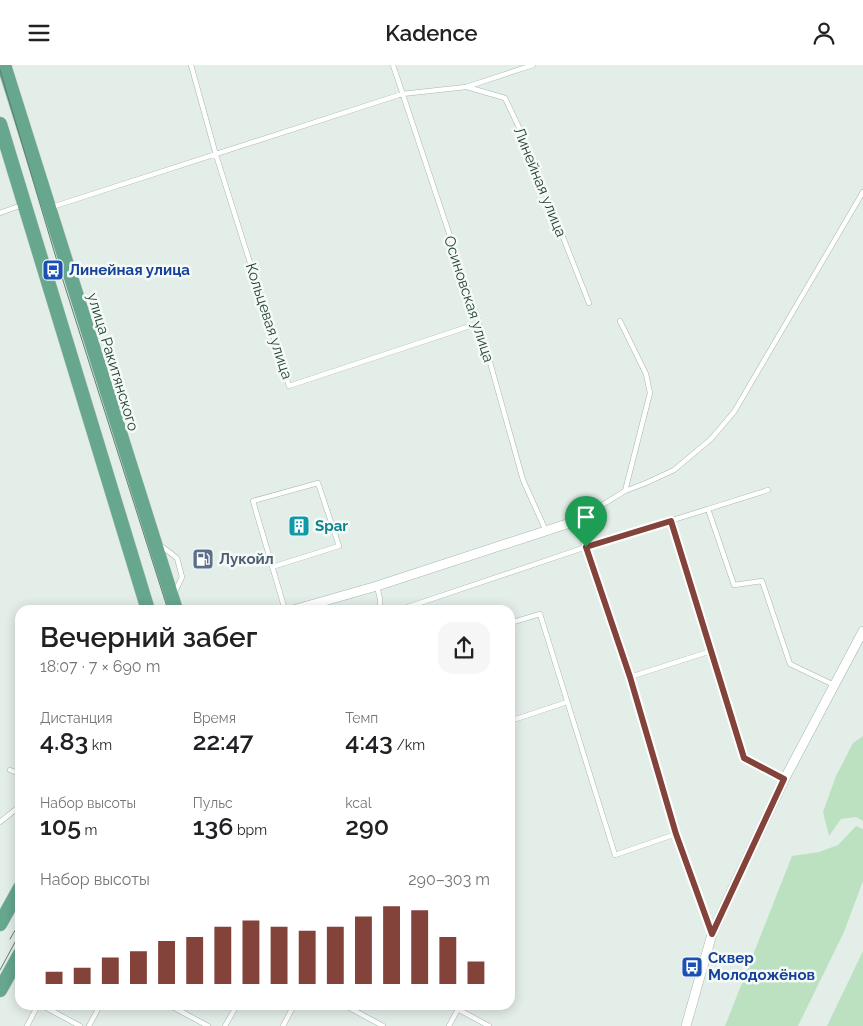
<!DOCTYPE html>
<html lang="ru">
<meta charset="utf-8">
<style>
body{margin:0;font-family:Raleway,sans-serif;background:#f6f6f6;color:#202124;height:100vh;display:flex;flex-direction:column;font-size:19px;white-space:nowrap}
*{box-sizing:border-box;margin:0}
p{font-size:16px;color:#757577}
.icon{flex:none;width:28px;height:28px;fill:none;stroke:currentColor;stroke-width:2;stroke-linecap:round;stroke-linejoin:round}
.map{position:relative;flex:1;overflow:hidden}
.drawer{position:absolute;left:15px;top:540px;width:500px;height:405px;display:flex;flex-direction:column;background:#fff;border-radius:15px;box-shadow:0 2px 12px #0003}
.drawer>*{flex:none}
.pin{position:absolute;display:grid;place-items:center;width:42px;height:42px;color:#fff;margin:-51px -21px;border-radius:50% 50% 50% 0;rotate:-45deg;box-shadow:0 0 5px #0007}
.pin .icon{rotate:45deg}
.round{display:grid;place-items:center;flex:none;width:52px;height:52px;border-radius:15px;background:#f6f6f6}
.head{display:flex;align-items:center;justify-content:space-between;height:85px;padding:0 25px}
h1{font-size:28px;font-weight:600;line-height:38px}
.figures{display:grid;grid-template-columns:repeat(3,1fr);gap:8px;height:85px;padding:5px 25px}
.figures div{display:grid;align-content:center}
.figures b{font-size:25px;font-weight:600}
.figures small{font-size:14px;font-weight:400}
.figures p{font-size:14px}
.chart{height:140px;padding:10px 25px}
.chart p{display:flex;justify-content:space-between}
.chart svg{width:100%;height:90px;margin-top:5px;stroke:#83423a;stroke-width:6}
header{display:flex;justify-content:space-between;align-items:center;height:65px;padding:0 25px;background:#fff;font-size:22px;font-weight:600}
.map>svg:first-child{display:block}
.green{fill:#bce1c1}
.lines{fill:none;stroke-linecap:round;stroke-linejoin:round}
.lane-casing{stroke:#a6b7af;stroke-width:5.5}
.street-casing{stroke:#a6b7af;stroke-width:10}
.primary-casing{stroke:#c1cac6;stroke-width:15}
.lane{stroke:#fff;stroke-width:4.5}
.street{stroke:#fff;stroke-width:9}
.primary{stroke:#66a78e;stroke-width:14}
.tram{stroke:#5d7d70;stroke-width:1}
.route-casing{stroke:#fff;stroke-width:10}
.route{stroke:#83423a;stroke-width:6}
.labels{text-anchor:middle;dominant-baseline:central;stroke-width:5;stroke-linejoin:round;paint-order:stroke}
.street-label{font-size:15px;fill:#224235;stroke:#f5faf7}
.transit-label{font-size:15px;font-weight:bold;fill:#164399;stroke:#f5faf7;text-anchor:start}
.culture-label{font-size:15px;font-weight:bold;fill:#0d838f;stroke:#f5faf7;text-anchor:start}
.service-label{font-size:15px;font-weight:bold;fill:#4e5e75;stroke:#f5faf7;text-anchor:start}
</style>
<header><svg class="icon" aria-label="menu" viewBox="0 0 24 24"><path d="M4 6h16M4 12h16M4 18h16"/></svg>Kadence<svg class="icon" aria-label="person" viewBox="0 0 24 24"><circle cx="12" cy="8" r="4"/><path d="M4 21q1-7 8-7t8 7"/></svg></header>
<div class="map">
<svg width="863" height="961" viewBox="0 0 863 961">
<rect width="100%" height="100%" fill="#e4eee9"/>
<!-- green -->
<path class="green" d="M 863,671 L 863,756 L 856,752 L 841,754 L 829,771 L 823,747 L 836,711 L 853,678 Z
M 856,761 L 863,764 L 863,816 L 844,867 L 798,961 L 725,961 L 792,791 L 819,787 L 838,780 Z
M 863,886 L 863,961 L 827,961 Z"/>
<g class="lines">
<!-- lane casing -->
<g class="lane-casing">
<path id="lane" d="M 191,0 L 216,90 L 289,321 L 479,258
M 393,0 L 479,258 L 523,415 L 546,466
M 467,22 L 505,33 L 523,71 L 589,238
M 52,142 L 402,29 L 466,22 L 533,0
M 0,148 L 22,140
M 620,256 L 646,309 L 650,328 L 625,426
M 708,444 L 768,425
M 671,456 L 744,693 L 784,715
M 160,480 L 177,493 L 182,512 L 175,527
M 272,502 L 339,481 L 318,418 L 253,436 L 285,545
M 377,521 L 380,534 L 380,545
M 399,545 L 586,482 L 708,444 L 734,520 L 762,516 L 790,599 L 834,620
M 510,558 L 540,549 L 615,790 L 676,769 L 630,612 L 576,456 L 625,426 L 646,418 L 674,405 L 711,374 L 734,347 L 863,127
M 630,612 L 711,586
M 510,656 L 567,637
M 10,705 L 20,709
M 0,757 L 20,741
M 676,769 L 712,869
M 41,940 L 80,961
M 169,940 L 208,961
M 344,940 L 383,961
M 450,940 L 489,961
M 27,961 L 38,940
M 89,961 L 100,940
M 225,961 L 237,940
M 283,961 L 294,940
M 449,961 L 458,944"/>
</g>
<!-- street casing -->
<g class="street-casing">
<path id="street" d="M 293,545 L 377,521 L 576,456
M 686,961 L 712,869 L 732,825 L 784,715 L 863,566"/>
</g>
<!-- primary casing -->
<g class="primary-casing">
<path id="primary" d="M 4,0 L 176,545
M 0,59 L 148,545
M 0,859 L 20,823
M 0,925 L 20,889"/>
</g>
<!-- lane -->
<use href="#lane" class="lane"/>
<!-- street -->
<use href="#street" class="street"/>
<!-- primary -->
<use href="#primary" class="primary"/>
<!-- tram -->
<path class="tram" d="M 0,5 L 60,206 L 168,545
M 10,874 L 20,857
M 0,905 L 20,868"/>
</g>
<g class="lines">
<!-- route casing -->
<g class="route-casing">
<path id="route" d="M 671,456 L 744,693 L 784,714 L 712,869 L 676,769 L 630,612 L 586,482 Z"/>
</g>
<!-- route -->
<use href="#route" class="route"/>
</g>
<!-- icons -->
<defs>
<g id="bus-square" transform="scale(1.125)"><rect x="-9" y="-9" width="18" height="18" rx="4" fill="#1a4fb4" stroke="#f5faf7"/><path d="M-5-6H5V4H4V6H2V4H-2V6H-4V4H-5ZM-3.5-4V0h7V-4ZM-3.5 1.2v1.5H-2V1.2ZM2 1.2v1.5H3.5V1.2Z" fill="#fff"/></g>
<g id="building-square" transform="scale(1.125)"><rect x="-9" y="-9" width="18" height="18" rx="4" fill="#0f9aa8" stroke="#f5faf7"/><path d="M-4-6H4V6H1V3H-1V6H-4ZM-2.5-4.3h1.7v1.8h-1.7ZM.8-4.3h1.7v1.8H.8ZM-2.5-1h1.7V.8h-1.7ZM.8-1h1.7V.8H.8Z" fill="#fff"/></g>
<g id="fuel-square" transform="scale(1.125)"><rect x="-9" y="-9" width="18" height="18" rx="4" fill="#5c6f8a" stroke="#f5faf7"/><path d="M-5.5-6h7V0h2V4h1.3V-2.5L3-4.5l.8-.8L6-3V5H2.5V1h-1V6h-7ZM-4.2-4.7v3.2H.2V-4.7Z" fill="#fff"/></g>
</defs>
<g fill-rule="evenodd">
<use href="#bus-square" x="53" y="205"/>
<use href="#building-square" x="299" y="461"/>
<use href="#fuel-square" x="203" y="494"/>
<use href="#bus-square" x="692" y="902"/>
</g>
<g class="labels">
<!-- street labels -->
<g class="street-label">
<text transform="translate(540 117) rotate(68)">Линейная улица</text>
<text transform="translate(469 234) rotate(72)">Осиновская улица</text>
<text transform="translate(269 256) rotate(72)">Кольцевая улица</text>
<text transform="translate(113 297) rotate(73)">улица Ракитянского</text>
</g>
<!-- transit labels -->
<g class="transit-label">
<text x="69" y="205">Линейная улица</text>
<text x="708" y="893">Сквер<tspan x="708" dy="17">Молодожёнов</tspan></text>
</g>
<!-- culture labels -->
<g class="culture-label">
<text x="315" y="461">Spar</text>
</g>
<!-- service labels -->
<g class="service-label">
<text x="219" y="494">Лукойл</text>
</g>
</g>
</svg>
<div class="pin" style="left:586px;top:482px;background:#1e9e55"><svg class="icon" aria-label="arrive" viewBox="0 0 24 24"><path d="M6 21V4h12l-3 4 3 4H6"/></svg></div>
<section class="drawer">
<div class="head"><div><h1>Вечерний забег</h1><p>18:07 · 7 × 690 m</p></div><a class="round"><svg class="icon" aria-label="share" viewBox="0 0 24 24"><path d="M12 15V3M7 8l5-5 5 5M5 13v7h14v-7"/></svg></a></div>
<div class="figures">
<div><p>Дистанция</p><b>4.83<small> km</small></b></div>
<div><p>Время</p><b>22:47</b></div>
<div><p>Темп</p><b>4:43<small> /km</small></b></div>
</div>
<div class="figures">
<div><p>Набор высоты</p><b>105<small> m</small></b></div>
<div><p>Пульс</p><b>136<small> bpm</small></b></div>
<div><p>kcal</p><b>290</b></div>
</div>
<div class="chart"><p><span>Набор высоты</span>290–303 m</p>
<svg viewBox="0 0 160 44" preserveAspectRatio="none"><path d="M5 44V38M15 44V36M25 44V31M35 44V28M45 44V23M55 44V21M65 44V16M75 44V13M85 44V16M95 44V18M105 44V16M115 44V11M125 44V6M135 44V8M145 44V21M155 44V33"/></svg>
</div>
</section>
</div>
